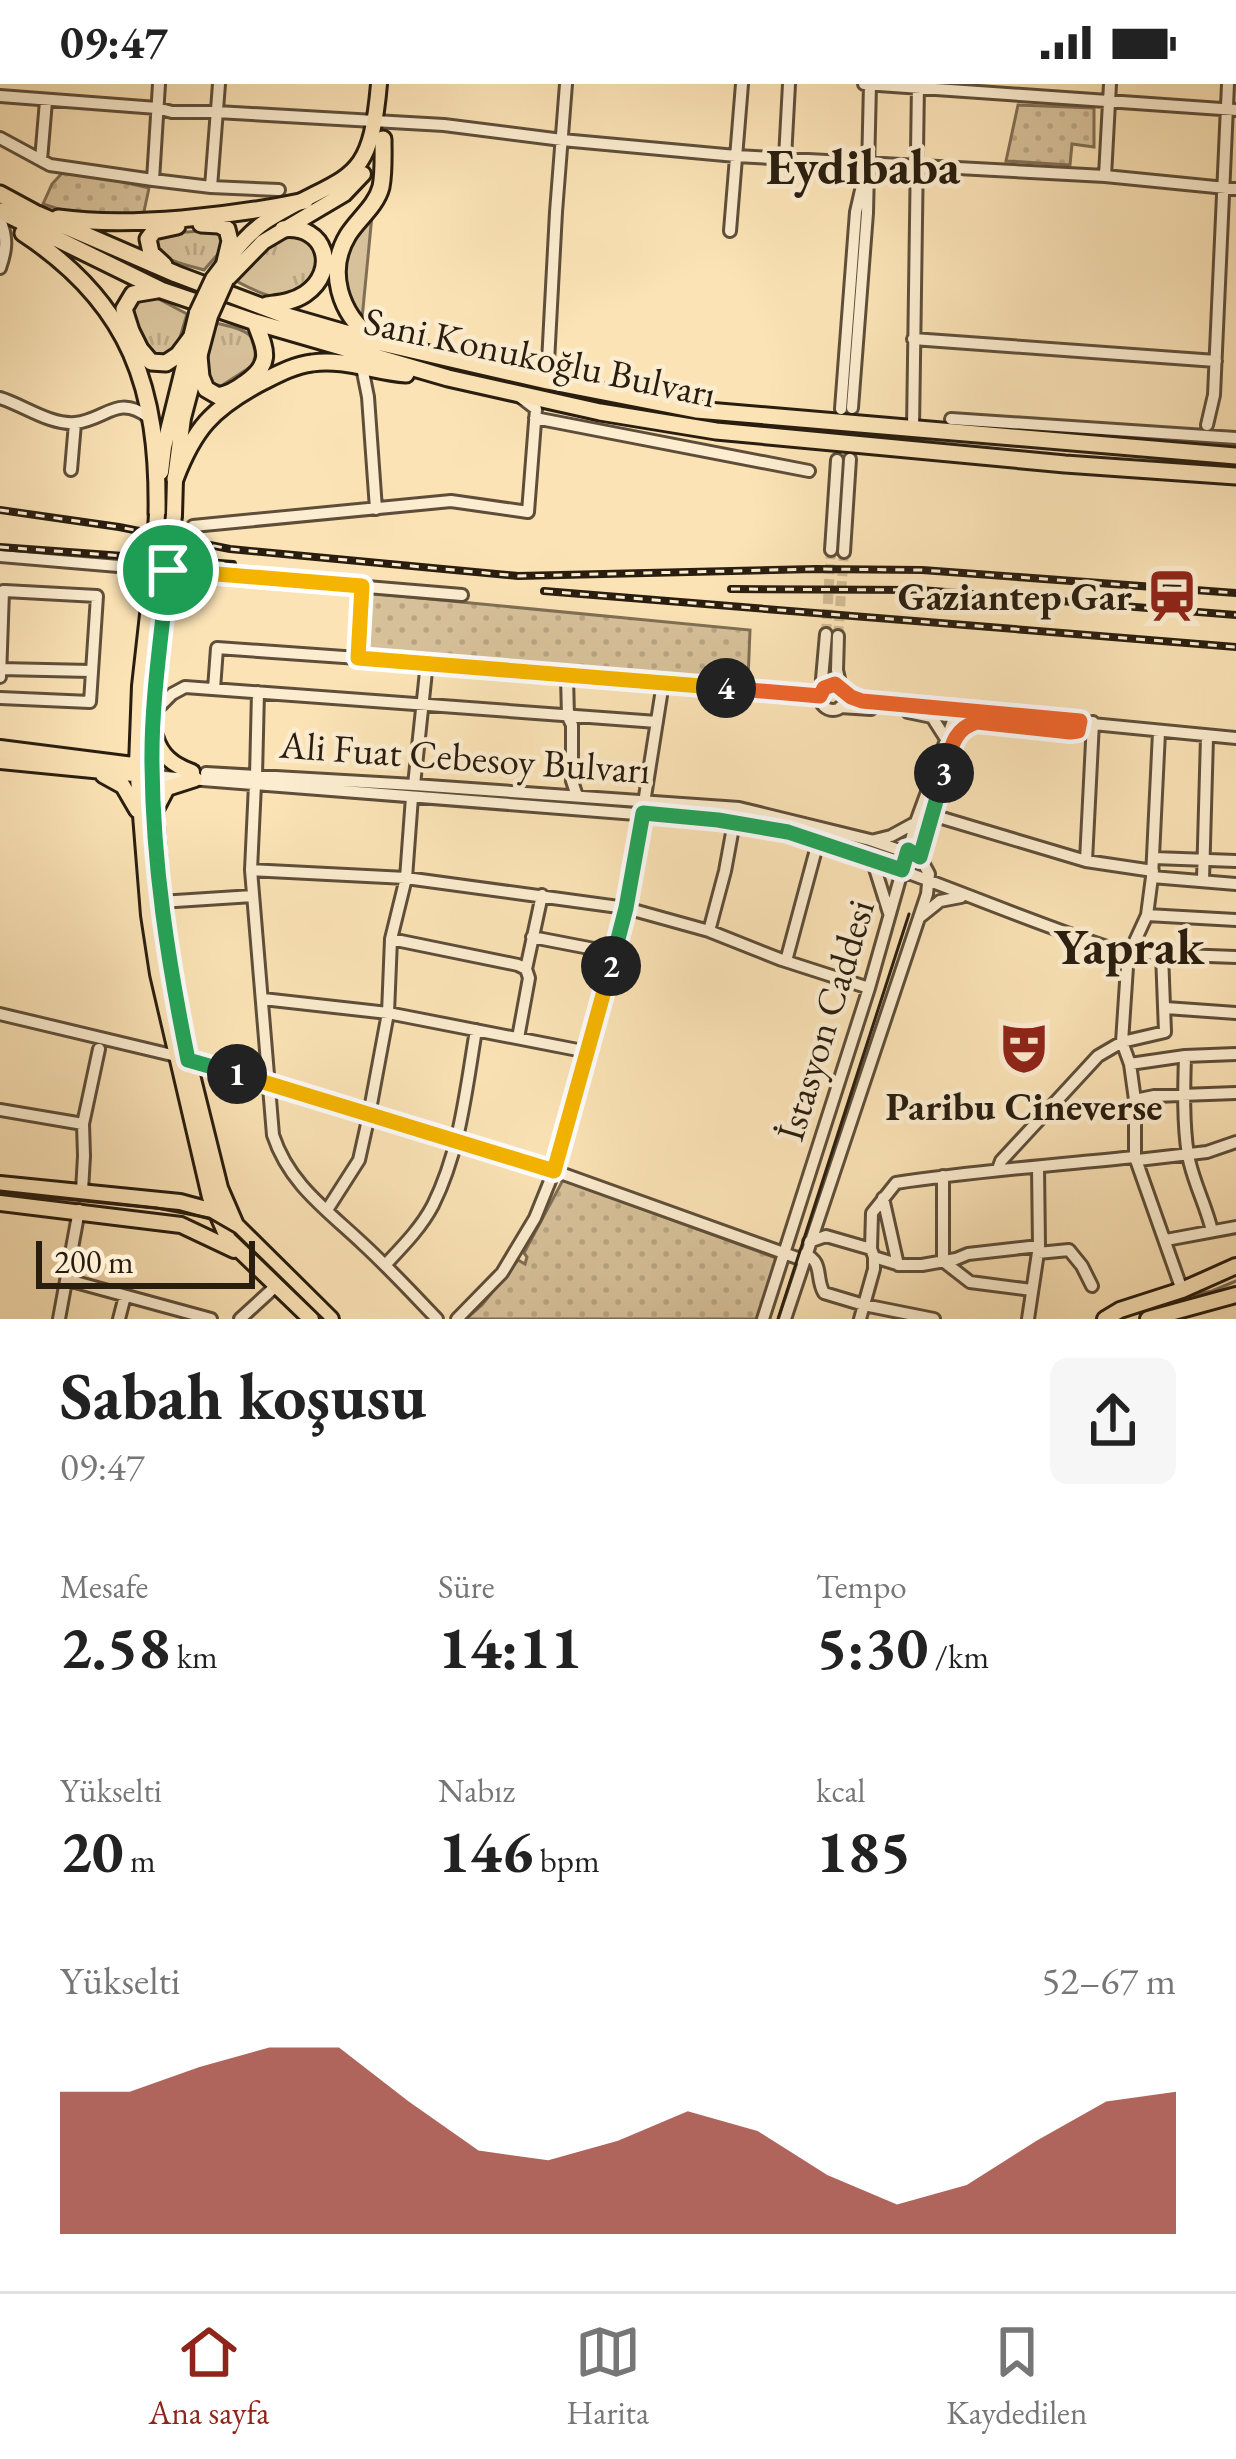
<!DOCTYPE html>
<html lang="tr">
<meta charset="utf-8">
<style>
body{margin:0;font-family:"EB Garamond",serif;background:#f6f6f6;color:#222;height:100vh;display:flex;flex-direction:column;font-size:45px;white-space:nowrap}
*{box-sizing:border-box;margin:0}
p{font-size:39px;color:#767676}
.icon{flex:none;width:66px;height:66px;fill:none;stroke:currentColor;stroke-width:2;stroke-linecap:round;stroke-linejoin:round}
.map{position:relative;height:1235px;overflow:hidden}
.drawer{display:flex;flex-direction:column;background:#fff;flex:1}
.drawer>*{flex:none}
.scale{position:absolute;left:36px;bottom:30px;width:219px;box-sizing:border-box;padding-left:12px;border:6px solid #291d0f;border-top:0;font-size:33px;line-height:42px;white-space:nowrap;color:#291d0f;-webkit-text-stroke:9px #fcedd0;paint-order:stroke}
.pin{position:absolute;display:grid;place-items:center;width:102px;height:102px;color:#fff;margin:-51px;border:6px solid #fff;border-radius:50%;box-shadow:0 3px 12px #0007}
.km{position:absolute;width:60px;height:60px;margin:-30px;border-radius:50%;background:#222;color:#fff;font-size:33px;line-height:60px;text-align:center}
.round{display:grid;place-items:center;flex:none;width:126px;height:126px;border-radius:18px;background:#f6f6f6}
.headline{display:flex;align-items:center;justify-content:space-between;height:204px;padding:0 60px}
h1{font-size:66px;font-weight:700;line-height:90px}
.stats{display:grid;grid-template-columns:repeat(3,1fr);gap:18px;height:204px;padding:12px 60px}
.stats div{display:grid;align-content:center}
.stats b{font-size:60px;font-weight:700}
.stats small{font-size:33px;font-weight:400}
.stats p{font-size:33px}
.chart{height:336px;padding:24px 60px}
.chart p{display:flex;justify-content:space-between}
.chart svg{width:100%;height:216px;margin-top:12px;fill:#8f2418;opacity:.7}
.status{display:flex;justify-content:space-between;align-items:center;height:84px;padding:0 60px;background:#fff;direction:ltr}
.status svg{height:33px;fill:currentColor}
.dock{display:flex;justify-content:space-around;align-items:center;height:168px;border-top:3px solid #e0e0e0;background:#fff;font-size:33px;color:#767676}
.dock a{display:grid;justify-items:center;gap:6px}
.dock .current{color:#8f2418}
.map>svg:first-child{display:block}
.grass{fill:url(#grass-tufts);stroke:#806f54;stroke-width:3}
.park{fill:url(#park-dots);stroke:#806f54;stroke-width:3}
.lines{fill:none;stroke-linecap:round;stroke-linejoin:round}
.stream{stroke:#7c6c51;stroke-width:3}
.minor-tunnel{stroke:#d1bb95;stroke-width:10;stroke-dasharray:10 5;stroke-linecap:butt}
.minor-casing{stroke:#5e4e39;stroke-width:16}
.major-casing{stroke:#291d0f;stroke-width:20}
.highway-casing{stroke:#291d0f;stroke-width:21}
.minor{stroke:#fcedd0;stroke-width:10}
.major{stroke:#fbe3b6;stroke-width:14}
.highway{stroke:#fbe3b6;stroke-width:15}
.tram{stroke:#291d0f;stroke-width:3}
.rail-casing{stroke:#291d0f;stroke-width:8}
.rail{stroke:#fcedd0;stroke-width:3;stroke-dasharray:9;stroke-linecap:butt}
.major-bridge-casing{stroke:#291d0f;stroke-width:20;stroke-linecap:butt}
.major-bridge{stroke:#fbe3b6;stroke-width:14}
.split-1-casing{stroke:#fff;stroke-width:24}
.split-2-casing{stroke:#fff;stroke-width:24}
.split-3-casing{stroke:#fff;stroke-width:24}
.split-4-casing{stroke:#fff;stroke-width:24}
.split-5-casing{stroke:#fff;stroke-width:24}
.split-1{stroke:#22a559;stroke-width:15}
.split-2{stroke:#f5b400;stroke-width:15}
.split-3{stroke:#22a559;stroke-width:15}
.split-4{stroke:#f0652b;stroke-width:15}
.split-5{stroke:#f5b400;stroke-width:15}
.labels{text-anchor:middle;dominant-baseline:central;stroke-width:9;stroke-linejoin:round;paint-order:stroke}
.street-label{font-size:39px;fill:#291d0f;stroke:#fcedd0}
.poi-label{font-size:39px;font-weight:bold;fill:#291d0f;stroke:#fcedd0;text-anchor:end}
.district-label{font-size:51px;font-weight:bold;fill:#291d0f;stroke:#fcedd0}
</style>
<div class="status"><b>09:47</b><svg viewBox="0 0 49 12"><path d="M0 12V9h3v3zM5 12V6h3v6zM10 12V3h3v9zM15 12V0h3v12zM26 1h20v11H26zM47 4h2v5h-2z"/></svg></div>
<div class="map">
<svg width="1236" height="1235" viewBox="0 0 1236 1235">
<defs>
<pattern id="grass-tufts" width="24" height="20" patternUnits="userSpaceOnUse" patternTransform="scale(3)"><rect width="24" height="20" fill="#d7c19a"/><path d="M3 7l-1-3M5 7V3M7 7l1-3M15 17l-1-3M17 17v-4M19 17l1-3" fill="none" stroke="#b9a584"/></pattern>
<pattern id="park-dots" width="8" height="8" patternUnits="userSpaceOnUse" patternTransform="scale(3)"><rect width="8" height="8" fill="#d7c19a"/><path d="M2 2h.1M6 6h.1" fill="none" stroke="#b9a584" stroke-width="1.8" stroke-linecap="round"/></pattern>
</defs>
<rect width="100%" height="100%" fill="#fbe3b6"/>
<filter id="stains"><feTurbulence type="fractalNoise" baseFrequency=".00167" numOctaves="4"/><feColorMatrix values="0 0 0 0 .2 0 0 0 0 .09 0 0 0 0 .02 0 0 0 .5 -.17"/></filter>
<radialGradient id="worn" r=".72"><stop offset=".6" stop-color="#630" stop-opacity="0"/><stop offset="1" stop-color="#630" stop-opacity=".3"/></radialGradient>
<!-- grass -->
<path class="grass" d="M 372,131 L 362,235 C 327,197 345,165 372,131 Z
M 219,146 L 226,153 L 225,162 L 204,186 C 182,179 160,179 154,154 L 170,149 Z
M 296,149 C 327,167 325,201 290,213 C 275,218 250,204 236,197 C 253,179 270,154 296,149 Z
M 153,212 L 187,230 L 176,267 L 162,275 L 148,269 L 129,230 L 134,217 Z
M 216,239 C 243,245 265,250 252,282 L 221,302 L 208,298 L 205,279 Z"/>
<!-- park -->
<path class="park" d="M 1018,21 L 1094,24 L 1094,63 L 1072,60 L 1070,81 L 1006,77 Z
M 66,85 L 149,104 L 143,132 L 74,130 L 43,120 L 52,100 Z
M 367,509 L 750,546 L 748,596 L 364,567 Z
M 563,1096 L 779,1175 L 762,1235 L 466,1235 L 482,1221 L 518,1176 L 525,1180 L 527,1173 L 524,1169 Z"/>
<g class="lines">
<!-- stream -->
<path class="stream" d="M 1183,1213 L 1212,1207 L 1236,1197"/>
<!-- minor-tunnel -->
<path class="minor-tunnel" d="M 826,550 L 831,466
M 838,552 L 844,468"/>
<!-- minor casing -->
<g class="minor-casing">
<path id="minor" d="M 864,0 L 1236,26
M 0,12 L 157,24 L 172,28 L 217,28 L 444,41 L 562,56 L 736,72 L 1105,92 L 1236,105
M 0,54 L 50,81 L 153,96 L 211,103 L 279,106
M 785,74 L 789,0
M 41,76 L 46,17
M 1105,92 L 1110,0
M 153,96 L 159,0
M 211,103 L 219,0
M 0,136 C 8,154 6,167 0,184
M 730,147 L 742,0
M 913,255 L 1216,277
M 362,283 L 368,313 L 376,425
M 547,297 L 556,128 L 566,0
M 0,314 C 23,321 50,341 75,339 C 106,336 117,310 148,333
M 852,324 L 867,129 L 870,0
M 841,325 L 856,128 L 861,106
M 535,334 L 809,387
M 951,335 L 1236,354
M 1207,341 L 1214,311 L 1228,0
M 913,345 L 918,0
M 71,386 L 75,339
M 193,442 L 451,417 L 528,428 L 536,325 L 519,312
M 831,466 L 837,376
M 844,468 L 850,375
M 0,472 L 462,511
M 361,502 L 358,574 L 820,612
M 838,552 L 837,586 L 841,604
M 0,585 L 91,587
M 567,592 L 568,633 L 572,641 L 572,697 L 577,712
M 0,593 L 3,507
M820 613a13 13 0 1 1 26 0a13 13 0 1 1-26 0Z
M 824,604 L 822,595 L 826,550
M 214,605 L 217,564 L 358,574
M 845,608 L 862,617 L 967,627
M 0,614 L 90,618 L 97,512 L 5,507
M 840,623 L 871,625
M 155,627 L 172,610 L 185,603 L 657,638
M 908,628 L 932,633 L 946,655
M 1159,648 L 1152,793 L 1147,831 L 1130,868 L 1127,883 L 1122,958 L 1130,980 L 1135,1016 L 1135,1073 L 1182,1206
M 206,689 L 414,701 L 739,724 L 870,756 L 920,773
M 152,692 L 738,738 C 868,764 987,824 1113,865 L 1155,870 L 1236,873
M 256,692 L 258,608
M 255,700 L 251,786 L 273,1051 C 289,1100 327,1126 363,1160 C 389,1184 413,1210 437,1235
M 414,701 L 427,578
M 644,719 L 663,599
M 942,734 L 1086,777 L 1153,787
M 875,756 L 891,752 L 913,740
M 920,773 L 955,650 L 965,641 L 977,638 L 1070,648 L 1078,647 L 1080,637
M 1154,774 L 1236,777
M 872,775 L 889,829
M 1086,777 L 1093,638
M 251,786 L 406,794 L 626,824 L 709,847 L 782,876 L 869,904
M 1152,793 L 1236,800
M 1203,796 L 1207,653
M 160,818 L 253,812
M 1147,831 L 1236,836
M 920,833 L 940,817 L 961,813
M 709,847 L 725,787 L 734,738
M 532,853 L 615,869
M 391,855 L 518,881 L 526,885 L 529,894 L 518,954
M 786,877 L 818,758
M 526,885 L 542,811
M 263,915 L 388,929 L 588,968
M 1166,924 L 1236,929
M 0,930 L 176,972 L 527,1077 L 803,1176
M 1185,972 C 1184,1004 1183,1039 1188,1071 C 1193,1098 1206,1121 1212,1147
M 1130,980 L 1185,972 L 1236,970
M 1135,1016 L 1154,1012 L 1236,1009
M 0,1026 L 83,1040
M 1138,1076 L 1207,1068 L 1236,1058
M 998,1085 L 1001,1077 L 1098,972 L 1122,958 L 1165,948 L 1162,870
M 943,1092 L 943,1177 L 970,1198 L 1032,1206
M 82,1107 L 84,1072 L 83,1040 L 99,965
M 883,1114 L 898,1181
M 327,1126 L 359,1076 L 369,1031 L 388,929 L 391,855 L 406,794 L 412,713
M 1166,1156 L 1236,1143
M 809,1158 L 826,1152 L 871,1165
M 1038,1169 L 1069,1166 L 1082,1182 L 1092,1202
M 805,1170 C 824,1178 815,1194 824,1209 L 864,1221 L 934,1235
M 874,1173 L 900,1181 L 922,1181 L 956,1175 L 968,1170 L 1039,1162
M 385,1181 C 402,1163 421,1144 433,1121 C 460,1067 466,1006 476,946
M 68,1196 L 211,1235
M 59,1235 L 79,1126
M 119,1235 L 125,1212
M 240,1235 L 277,1201
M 457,1235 L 502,1189 L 535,1134 L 554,1087 L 615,869 L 643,729
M 763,1235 L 869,904 L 916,738 L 953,637 L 970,628 L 1236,654
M 785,1235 L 927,810 L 929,790 L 920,773
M 860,1235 L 874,1185 L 874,1173 L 871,1165 L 872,1129 L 896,1099 C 975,1087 1055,1081 1135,1073
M 1028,1235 L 1039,1162 L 1038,1083"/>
</g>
<!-- major casing -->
<g class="major-casing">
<path id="major" d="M 213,195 C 229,174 247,148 271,134 C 349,87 370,104 379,0
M 226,196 L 263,158 L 344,110 L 363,90
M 161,388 L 164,363 L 197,229
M 174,431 L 175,395 L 183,334 L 210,232
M 154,477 L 140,602 L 137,681 L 149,831 L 158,890 L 210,1113 L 228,1155 L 311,1235
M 169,477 L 153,643 L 152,683 L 164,855 L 188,975 L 220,1104 L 236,1141 L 331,1235
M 155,652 C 161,672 173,681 192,688
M 0,664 L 141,682
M 0,677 L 144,691
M 103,691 L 123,702 L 137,726
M 157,723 L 167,704 L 195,695
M 0,1100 L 180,1118 L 217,1128
M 0,1119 L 181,1141 L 234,1166
M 1105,1235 L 1120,1226 L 1182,1206 L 1236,1182
M 1148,1235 L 1236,1211"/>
</g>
<!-- highway casing -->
<g class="highway-casing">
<path id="highway" d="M 0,110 L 37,130 L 176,190 L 287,232 L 377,258 L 547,297 L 696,326 L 1236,372
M 0,127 L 161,206 L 255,238 L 448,294 L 600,328 L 716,347 L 1065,380 L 1236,392
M 58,134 C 131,144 233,132 305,117
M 201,140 L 219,141 L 227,145 L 230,157 L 225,178
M 23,149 C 131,220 159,305 157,430
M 164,181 L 151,169 L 148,155 L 154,147 L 177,142
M 157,206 L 133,210 L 124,225 L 131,247 L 140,265 L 151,278 L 166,279 L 178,271 L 190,255
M 267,221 C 280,219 293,218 305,210 C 339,187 326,140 283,145
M 372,254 C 340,230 326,187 348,151 C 358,135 376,122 381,103 C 384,88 383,70 383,55
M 199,272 L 201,293 L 206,305 L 218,312 C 229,310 236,306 245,299 C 273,279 266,267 255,238
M 175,395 C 194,345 212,325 260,299 C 276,291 294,281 312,279 C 344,274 375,288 406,290"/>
</g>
<!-- minor -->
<use href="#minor" class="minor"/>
<!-- major -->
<use href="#major" class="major"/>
<!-- highway -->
<use href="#highway" class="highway"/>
<!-- tram -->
<path class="tram" d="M 0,1107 L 157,1124 L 209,1134 L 235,1149 L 323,1235
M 778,1235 L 909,830"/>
<!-- rail casing -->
<g class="rail-casing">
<path id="rail" d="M 0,426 L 119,443 L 230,465 L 518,492 L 815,485 L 922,486 L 1236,509
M 0,463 L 233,480
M 731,505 L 921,506 L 1236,531
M 544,507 L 1236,563"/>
</g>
<!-- rail -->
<use href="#rail" class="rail"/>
<!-- major-bridge casing -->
<g class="major-bridge-casing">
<path id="major-bridge" d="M 197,229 L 213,195
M 210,232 L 226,196
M 154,477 L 157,430
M 169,477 L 174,431"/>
</g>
<!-- major-bridge -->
<use href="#major-bridge" class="major-bridge"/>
</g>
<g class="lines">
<!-- split-1 casing -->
<g class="split-1-casing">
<path id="split-1" d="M 168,486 C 162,550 151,616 152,681 C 153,782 168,877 188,976 L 237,990"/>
</g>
<!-- split-2 casing -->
<g class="split-2-casing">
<path id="split-2" d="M 237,990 L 554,1087 L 611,882"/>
</g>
<!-- split-3 casing -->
<g class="split-3-casing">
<path id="split-3" d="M 611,882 L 626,824 L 643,729 L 718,736 L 788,748 L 902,786 L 908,766 L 920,773 L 944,689"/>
</g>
<!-- split-4 casing -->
<g class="split-4-casing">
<path id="split-4" d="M 726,604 L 820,612 L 824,604 L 835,600 L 851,613 L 862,617 L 1080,637 L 1078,647 L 1070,648 L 977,638 C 952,645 951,666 944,689"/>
</g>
<!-- split-5 casing -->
<g class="split-5-casing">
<path id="split-5" d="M 168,486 L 362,502 L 358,574 L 726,604"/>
</g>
<!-- split-1 -->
<use href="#split-1" class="split-1"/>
<!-- split-2 -->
<use href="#split-2" class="split-2"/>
<!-- split-3 -->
<use href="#split-3" class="split-3"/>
<!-- split-4 -->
<use href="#split-4" class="split-4"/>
<!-- split-5 -->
<use href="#split-5" class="split-5"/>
</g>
<!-- icons -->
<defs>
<g id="station-bare" transform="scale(4.14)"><path d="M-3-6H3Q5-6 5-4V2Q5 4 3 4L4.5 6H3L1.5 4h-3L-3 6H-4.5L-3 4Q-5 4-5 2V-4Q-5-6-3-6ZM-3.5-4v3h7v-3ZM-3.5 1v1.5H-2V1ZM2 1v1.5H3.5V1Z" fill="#8f2418" stroke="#fcedd0" stroke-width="2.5" paint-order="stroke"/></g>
<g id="theatre-bare" transform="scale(4.14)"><path d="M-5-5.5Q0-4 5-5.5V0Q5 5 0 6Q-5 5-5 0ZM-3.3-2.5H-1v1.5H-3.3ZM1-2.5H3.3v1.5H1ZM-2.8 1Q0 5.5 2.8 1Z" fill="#8f2418" stroke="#fcedd0" stroke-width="2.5" paint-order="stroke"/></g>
</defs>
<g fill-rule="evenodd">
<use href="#station-bare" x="1172" y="512"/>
<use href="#theatre-bare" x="1024" y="964"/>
</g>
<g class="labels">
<!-- street labels -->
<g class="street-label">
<text transform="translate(540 273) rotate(12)">Sani Konukoğlu Bulvarı</text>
<text transform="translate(465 673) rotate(4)">Ali Fuat Cebesoy Bulvarı</text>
<text transform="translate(825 936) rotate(-73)">İstasyon Caddesi</text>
</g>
<!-- poi labels -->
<g class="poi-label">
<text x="1132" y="512">Gaziantep Gar</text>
<text x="1024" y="1022" text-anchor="middle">Paribu Cineverse</text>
</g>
<!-- district labels -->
<g class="district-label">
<text x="863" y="82">Eydibaba</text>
<text x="1129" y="862">Yaprak</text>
</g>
</g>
<rect width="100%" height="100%" filter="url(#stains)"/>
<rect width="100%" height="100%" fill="url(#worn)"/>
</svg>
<div class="scale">200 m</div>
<div class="pin" style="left:168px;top:486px;background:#1e9e55"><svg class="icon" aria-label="arrive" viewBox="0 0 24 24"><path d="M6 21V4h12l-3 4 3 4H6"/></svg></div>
<b class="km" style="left:237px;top:990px">1</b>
<b class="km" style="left:611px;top:882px">2</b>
<b class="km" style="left:944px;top:689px">3</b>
<b class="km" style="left:726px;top:604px">4</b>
</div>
<section class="drawer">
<div class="headline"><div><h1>Sabah koşusu</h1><p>09:47</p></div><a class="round"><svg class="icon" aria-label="share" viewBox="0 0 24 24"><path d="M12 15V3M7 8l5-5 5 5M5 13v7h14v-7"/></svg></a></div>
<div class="stats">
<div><p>Mesafe</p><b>2.58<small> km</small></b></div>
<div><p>Süre</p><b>14:11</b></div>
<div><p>Tempo</p><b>5:30<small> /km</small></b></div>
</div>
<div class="stats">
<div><p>Yükselti</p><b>20<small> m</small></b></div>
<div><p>Nabız</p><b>146<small> bpm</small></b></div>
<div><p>kcal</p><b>185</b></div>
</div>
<div class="chart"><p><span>Yükselti</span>52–67 m</p>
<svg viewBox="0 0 160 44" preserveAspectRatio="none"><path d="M0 44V15L10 15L20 10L30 6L40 6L50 17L60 27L70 29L80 25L90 19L100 23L110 32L120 38L130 34L140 25L150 17L160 15V44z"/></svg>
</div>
</section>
<nav class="dock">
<a class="current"><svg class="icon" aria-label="home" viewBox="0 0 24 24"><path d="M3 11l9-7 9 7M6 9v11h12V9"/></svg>Ana sayfa</a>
<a><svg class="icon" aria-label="map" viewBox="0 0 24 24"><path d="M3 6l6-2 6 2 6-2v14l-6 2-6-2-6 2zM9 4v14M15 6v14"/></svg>Harita</a>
<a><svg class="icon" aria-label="saved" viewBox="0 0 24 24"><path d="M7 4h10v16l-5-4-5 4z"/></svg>Kaydedilen</a>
</nav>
